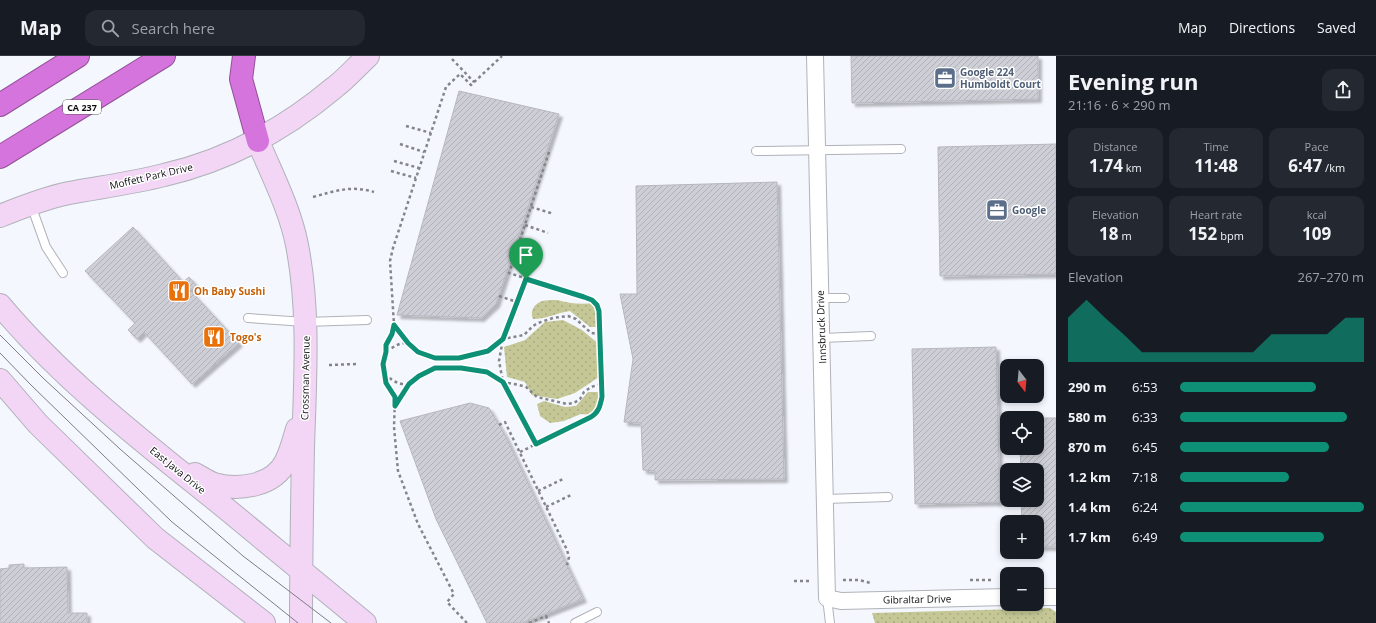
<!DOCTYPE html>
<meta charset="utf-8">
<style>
body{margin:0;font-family:"Open Sans",sans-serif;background:#242831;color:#f1f3f6;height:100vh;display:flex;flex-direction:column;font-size:15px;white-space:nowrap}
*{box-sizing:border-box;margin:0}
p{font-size:13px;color:#9ea1a6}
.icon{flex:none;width:22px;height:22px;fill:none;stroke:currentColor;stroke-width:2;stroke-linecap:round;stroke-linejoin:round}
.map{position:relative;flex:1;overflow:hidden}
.side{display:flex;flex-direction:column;background:#171b24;width:320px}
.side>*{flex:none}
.needle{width:26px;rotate:164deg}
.controls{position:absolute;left:1000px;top:303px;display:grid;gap:8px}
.controls a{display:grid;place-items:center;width:44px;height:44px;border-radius:8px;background:#171b24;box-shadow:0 2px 6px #0003;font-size:20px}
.pin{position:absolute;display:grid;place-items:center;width:34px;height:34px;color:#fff;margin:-41px -17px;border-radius:50% 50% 50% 0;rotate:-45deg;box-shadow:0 0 4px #0007}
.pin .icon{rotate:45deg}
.round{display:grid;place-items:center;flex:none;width:42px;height:42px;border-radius:12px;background:#242831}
.summary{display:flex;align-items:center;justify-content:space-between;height:68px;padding:0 12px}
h1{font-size:22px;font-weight:700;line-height:30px}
.stats{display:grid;grid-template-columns:repeat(3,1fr);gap:6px;height:68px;padding:4px 12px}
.stats div{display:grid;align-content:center;border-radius:10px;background:#242831;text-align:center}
.stats b{font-size:17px;font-weight:700}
.stats small{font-size:11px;font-weight:400}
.stats p{font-size:11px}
.chart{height:112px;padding:8px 12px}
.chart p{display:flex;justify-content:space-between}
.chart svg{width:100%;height:72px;margin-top:4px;fill:#0e9077;opacity:.7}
ul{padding:0 12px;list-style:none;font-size:13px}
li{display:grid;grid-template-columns:64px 48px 1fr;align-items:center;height:30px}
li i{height:10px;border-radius:5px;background:#0e9077}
header{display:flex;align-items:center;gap:24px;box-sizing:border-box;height:56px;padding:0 20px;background:#171b24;border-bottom:1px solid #363941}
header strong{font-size:19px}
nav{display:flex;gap:22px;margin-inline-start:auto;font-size:14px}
.search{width:280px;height:36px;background:#242831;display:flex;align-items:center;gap:10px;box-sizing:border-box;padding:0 14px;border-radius:12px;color:#9ea1a6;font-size:15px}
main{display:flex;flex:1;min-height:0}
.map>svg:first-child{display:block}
.grass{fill:url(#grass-dots)}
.building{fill:url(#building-hatch);stroke:#b7b8bf;filter:url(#shadow)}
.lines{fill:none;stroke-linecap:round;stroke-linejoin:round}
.lane-casing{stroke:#b0b2b9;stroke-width:10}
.street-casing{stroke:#b0b2b9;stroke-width:18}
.secondary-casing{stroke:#b0b2b9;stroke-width:24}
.highway-casing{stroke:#915196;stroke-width:24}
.path{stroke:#838589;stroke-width:2.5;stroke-dasharray:3 3;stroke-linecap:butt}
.lane{stroke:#fff;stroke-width:8}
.street{stroke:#fff;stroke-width:16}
.secondary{stroke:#f3d5f5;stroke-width:22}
.highway{stroke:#d674dd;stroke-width:22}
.tram{stroke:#7c7e82;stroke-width:1}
.route-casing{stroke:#fff;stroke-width:8}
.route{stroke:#0e9077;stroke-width:5}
.labels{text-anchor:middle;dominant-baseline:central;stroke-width:3;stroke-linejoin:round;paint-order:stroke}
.shield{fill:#fff;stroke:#58585a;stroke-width:1}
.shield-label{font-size:9px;font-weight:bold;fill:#101113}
.service-label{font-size:10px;font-weight:bold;fill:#4e5e75;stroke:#fff;text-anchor:start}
.street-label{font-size:10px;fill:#101113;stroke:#fff}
.food-label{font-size:10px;font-weight:bold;fill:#c56008;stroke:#fff;text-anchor:start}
</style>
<header>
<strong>Map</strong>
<div class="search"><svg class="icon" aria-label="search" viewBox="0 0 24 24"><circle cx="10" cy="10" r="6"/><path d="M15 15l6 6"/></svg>Search here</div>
<nav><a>Map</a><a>Directions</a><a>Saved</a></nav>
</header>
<main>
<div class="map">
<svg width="1056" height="567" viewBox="0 0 1056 567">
<defs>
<pattern id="grass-dots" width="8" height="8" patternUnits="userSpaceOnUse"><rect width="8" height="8" fill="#c5c896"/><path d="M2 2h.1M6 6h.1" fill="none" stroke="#a8ab80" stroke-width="1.8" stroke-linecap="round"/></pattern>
<pattern id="building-hatch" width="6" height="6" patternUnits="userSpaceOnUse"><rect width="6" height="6" fill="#cecfd6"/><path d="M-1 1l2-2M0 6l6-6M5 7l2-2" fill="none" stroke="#b0b1b7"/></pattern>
<filter id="shadow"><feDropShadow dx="3.5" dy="3.5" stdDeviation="1" flood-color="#0004"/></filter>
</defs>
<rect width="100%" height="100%" fill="#f4f7fe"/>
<!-- grass -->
<path class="grass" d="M 557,244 C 568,247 581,249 593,247 L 597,256 L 599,271 L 590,271 L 570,255 C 556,257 547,263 533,263 C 530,257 533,249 540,246 C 544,244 552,244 557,244 Z
M 563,264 L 582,274 L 600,289 L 599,321 L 575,337 L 557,343 L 532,339 L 525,326 L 507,321 L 504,291 L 525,284 L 545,266 Z
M 588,336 L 599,336 L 602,347 L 593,359 L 581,358 L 564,365 L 550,367 L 540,360 L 537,348 L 544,345 L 565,351 L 576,350 Z
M 1050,552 L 1056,556 L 1056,567 L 875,567 L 872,557 Z"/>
<!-- building -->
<path class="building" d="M 851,0 L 1038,0 L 1038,43 L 852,47 Z
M 459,35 L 559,58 L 496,248 L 481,262 L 397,259 Z
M 1056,88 L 1056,218 L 940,220 L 938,91 Z
M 777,126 L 784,423 L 655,424 L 655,415 L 643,414 L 641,367 L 624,366 L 633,303 L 620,238 L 637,238 L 636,130 Z
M 133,171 L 183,226 L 189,221 L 196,229 L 190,234 L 239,287 L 192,328 L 144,276 L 137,283 L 128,274 L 135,267 L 85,215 Z
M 996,291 L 1000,446 L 915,448 L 912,293 Z
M 470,347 L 489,352 L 505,379 L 583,543 L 522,567 L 487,567 L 436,463 L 400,365 Z
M 1037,362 L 1056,362 L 1056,491 L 1037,491 L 1037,466 L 1022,466 L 1021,444 L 1037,444 L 1037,414 L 1021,414 L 1020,392 L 1037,392 Z
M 24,508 L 24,512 L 67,511 L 68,557 L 87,557 L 87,567 L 0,567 L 0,513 L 9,512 L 9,509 Z"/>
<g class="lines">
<!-- lane casing -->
<g class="lane-casing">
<path id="lane" d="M 756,95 L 901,93
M 31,149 L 46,191 L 63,217
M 820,242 L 845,242
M 248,262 L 305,266 L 367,264
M 821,282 L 871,280
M 825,443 L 888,441
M 827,542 L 830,567
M 575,567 L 597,556"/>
</g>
<!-- street casing -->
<g class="street-casing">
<path id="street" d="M 815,0 L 827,542 L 841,545 L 1007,541
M 1037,541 L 1056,541"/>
</g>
<!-- secondary casing -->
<g class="secondary-casing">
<path id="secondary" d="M 258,85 C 272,119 290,153 297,189 C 310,255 305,325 303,392 C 302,450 301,508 301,567
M 0,160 C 22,151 45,142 69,137 C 101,131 133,127 164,119 C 229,104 284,74 335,31 C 347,22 357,10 368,0
M 0,249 C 63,324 142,385 218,446 C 267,486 316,527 365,567
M 0,324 L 38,368 L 155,482 L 264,567
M 195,418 C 201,421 208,426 214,428 C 239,435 274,430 286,405 C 291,395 294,383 297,373"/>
</g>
<!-- highway casing -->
<g class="highway-casing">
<path id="highway" d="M 244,0 L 241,23 L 258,85
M 0,49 L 78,0
M 0,101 L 164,0"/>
</g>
<!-- path -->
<path class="path" d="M 452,3 L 474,26
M 406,70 L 431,77
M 400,88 L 424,96
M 394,105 L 419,112
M 391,115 L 416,122
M 313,141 C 335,135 351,129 374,136
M 531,151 L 554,158
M 525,169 L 548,177
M 526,223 L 503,283 L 499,305 L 503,326 L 536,388
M 499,240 L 517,246
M 394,269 L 408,287 L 418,296 L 435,302 L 459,302 L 488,295 L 503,283 L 524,279 L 533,270 L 538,267 L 553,262 L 568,260 L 576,263 L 591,277 L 600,278
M 387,296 C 394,290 399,287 407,287
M 329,309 L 357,308
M 385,318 C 393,326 399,328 409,329
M 395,349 L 409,329 L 419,320 L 435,312 L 461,312 L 487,316 L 503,326 L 519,329 L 526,331 L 537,341 L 567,348 L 574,347 L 580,343 L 584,336 L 591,331 L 601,328
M 499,369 L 505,366 L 567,494 L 569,501 L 567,509
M 520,396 L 591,361 C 599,356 600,350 602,341 L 599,255 L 597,249 L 592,244 L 584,241 L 509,217 L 550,93
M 538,435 L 563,423
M 546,451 L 571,439
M 843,524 L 859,524 L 871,527
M 970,524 L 991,524
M 794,525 L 812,525
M 467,567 L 447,546 L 454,538 L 418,468 L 398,415 L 394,371 L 395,341 L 386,327 L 383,308 L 386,296 L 386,289 L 392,278 L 394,269 L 390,205 L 393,192 L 446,31 L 460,18 L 471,29 L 502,0
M 529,567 L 546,560 L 549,567"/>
<!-- lane -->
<use href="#lane" class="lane"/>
<!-- street -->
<use href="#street" class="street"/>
<!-- secondary -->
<use href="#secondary" class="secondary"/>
<!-- highway -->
<use href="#highway" class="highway"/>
<!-- tram -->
<path class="tram" d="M 0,279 L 43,322 L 120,393 L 243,500 L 331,567
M 0,297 L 31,329 L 172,466 L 298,567"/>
</g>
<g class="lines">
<!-- route casing -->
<g class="route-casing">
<path id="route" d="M 526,223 L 584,241 L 592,244 L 597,249 L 599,255 L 602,341 C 600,350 599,356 591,361 L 536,388 L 503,326 L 487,316 L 461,312 L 435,312 L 419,320 L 409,328 L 395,350 L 395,341 L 386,327 L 383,308 L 386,296 L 386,289 L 392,278 L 394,269 L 408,287 L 418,296 L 435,302 L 459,302 L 488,295 L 503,283 Z"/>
</g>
<!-- route -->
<use href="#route" class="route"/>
</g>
<!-- icons -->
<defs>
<g id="office-square" transform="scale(1.15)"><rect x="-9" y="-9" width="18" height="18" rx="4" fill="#5c6f8a" stroke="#fff"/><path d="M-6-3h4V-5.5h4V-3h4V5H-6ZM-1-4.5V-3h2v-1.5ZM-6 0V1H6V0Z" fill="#fff"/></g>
<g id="restaurant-square" transform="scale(1.15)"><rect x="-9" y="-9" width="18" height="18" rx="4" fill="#e8710a" stroke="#fff"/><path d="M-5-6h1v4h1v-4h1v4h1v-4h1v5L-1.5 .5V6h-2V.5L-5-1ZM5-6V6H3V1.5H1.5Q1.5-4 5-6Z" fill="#fff"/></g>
</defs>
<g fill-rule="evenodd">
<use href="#office-square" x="945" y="22"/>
<use href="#office-square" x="997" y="154"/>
<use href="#restaurant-square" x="179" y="235"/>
<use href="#restaurant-square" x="214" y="281"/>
</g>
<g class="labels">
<!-- shield labels -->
<rect class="shield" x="63" y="44" width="38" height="14" rx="3"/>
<g class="shield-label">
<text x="82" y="51">CA 237</text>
</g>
<!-- service labels -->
<g class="service-label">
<text x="960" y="16">Google 224<tspan x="960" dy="12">Humboldt Court</tspan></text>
<text x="1012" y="154">Google</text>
</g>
<!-- street labels -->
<g class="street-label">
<text transform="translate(151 120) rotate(-13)">Moffett Park Drive</text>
<text transform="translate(821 271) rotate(-92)">Innsbruck Drive</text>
<text transform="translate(305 322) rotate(-89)">Crossman Avenue</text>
<text transform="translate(178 414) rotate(39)">East Java Drive</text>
<text transform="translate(917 543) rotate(-1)">Gibraltar Drive</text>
</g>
<!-- food labels -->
<g class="food-label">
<text x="194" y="235">Oh Baby Sushi</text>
<text x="230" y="281">Togo's</text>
</g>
</g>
</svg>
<div class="controls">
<a><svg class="needle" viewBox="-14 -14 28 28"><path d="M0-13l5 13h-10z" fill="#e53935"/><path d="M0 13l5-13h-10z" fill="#9ea1a6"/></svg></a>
<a><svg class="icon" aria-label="locate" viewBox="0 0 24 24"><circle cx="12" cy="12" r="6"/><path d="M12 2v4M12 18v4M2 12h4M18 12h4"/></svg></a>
<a><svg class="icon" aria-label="layers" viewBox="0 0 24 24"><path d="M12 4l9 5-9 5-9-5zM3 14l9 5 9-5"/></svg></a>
<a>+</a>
<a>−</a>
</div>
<div class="pin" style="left:526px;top:223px;background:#1e9e55"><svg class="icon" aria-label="arrive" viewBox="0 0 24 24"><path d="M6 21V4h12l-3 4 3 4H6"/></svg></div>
</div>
<section class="side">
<div class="summary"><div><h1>Evening run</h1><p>21:16 · 6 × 290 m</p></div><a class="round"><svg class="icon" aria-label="share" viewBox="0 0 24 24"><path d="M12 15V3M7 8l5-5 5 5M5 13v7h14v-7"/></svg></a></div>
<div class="stats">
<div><p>Distance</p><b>1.74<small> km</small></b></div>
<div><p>Time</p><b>11:48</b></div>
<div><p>Pace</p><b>6:47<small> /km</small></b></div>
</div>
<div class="stats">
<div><p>Elevation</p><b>18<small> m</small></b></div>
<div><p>Heart rate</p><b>152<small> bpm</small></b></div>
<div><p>kcal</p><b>109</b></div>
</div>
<div class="chart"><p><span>Elevation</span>267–270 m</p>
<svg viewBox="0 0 160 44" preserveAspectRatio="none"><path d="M0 44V17L10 6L20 17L30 27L40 38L50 38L60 38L70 38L80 38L90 38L100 38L110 27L120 27L130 27L140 27L150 17L160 17V44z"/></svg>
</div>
<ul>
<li><b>290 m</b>6:53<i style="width:74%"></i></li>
<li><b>580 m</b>6:33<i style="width:91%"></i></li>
<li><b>870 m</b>6:45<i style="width:81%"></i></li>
<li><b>1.2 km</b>7:18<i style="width:59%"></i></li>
<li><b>1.4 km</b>6:24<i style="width:100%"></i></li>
<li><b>1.7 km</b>6:49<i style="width:78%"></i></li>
</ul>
</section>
</main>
